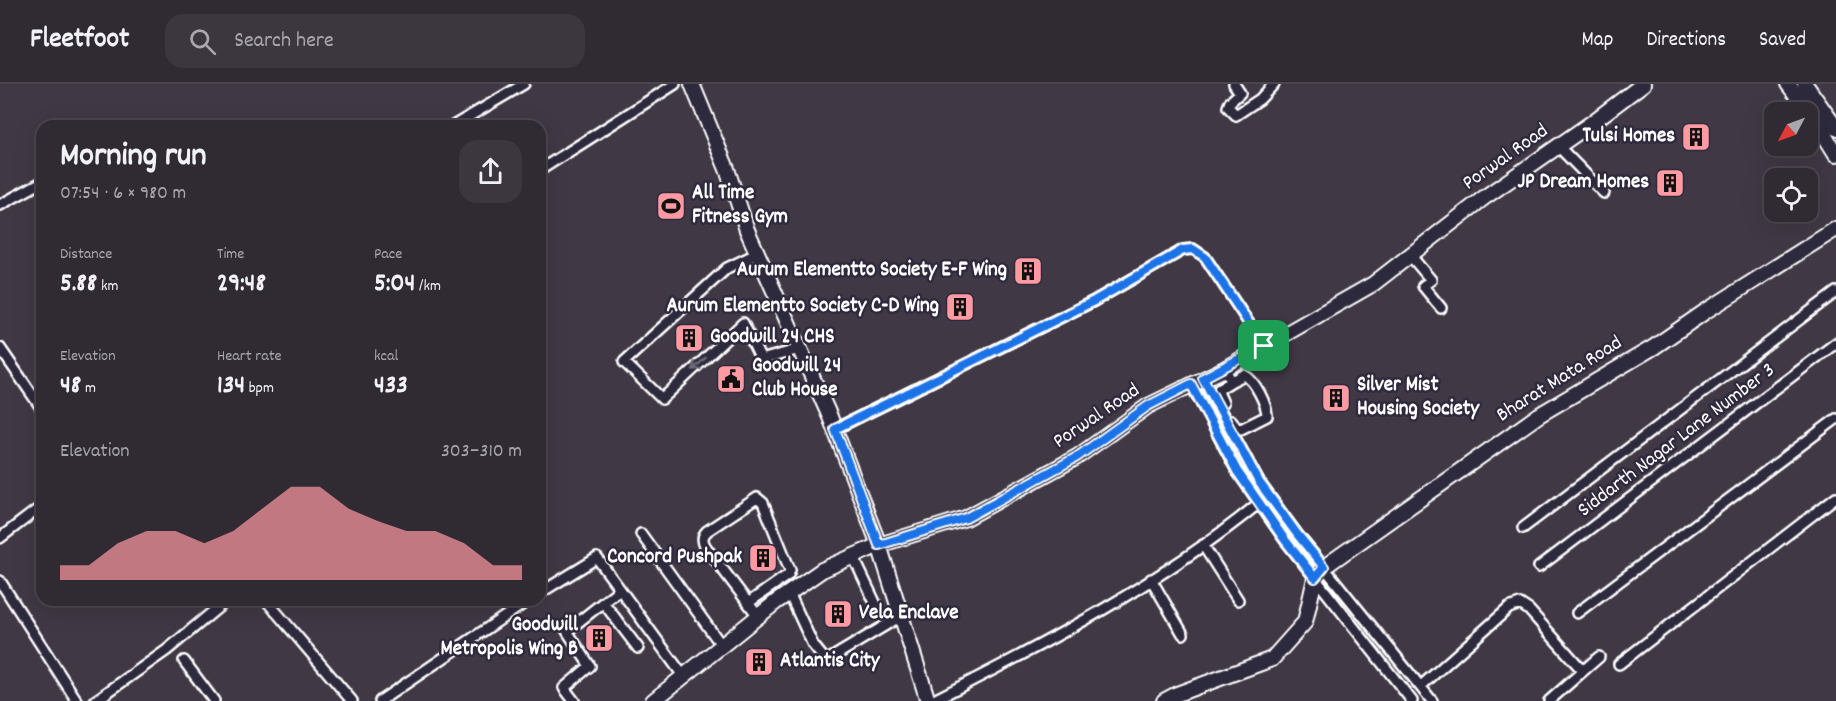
<!DOCTYPE html>
<meta charset="utf-8">
<style>
body{margin:0;font-family:Dekko,sans-serif;background:#3c363f;color:#f1f3f6;height:100vh;display:flex;flex-direction:column;font-size:22px;white-space:nowrap}
*{box-sizing:border-box;margin:0}
p{font-size:20px;color:#a8a7ac}
.icon{flex:none;width:33px;height:33px;fill:none;stroke:currentColor;stroke-width:2;stroke-linecap:round;stroke-linejoin:round}
.map{position:relative;flex:1;overflow:hidden}
.panel{position:absolute;left:36px;top:36px;width:510px;height:486px;display:flex;flex-direction:column;background:#302a33;border-radius:18px;box-shadow:0 6px 24px #0002,0 0 0 2px #4b464e}
.panel>*{flex:none}
.needle{width:39px;rotate:229deg}
.fabs{position:absolute;left:1764px;top:18px;display:grid;gap:12px}
.fabs a{display:grid;place-items:center;width:54px;height:54px;border-radius:12px;background:#302a33;box-shadow:0 6px 24px #0002,0 0 0 2px #4b464e;font-size:30px}
.pin{position:absolute;display:grid;place-items:center;width:51px;height:51px;color:#fff;margin:-26px;border-radius:12px;box-shadow:0 3px 9px #0006}
.round{display:grid;place-items:center;flex:none;width:63px;height:63px;border-radius:18px;background:#3c363f}
.summary{display:flex;align-items:center;justify-content:space-between;height:102px;padding:0 24px}
h1{font-size:33px;font-weight:800;line-height:45px}
.stats{display:grid;grid-template-columns:repeat(3,1fr);gap:9px;height:102px;padding:6px 24px}
.stats div{display:grid;align-content:center}
.stats b{font-size:26px;font-weight:800}
.stats small{font-size:16px;font-weight:400}
.stats p{font-size:16px}
.chart{height:168px;padding:12px 24px}
.chart p{display:flex;justify-content:space-between}
.chart svg{width:100%;height:108px;margin-top:6px;fill:#ff9aa2;opacity:.7}
header{display:flex;align-items:center;gap:36px;box-sizing:border-box;height:84px;padding:0 30px;background:#302a33;border-bottom:2px solid #4b464e}
header strong{font-size:28px}
nav{display:flex;gap:33px;margin-inline-start:auto;font-size:21px}
.search{width:420px;height:54px;background:#3c363f;display:flex;align-items:center;gap:15px;box-sizing:border-box;padding:0 21px;border-radius:18px;color:#a8a7ac;font-size:22px}
.map>svg:first-child{display:block}
.lines{fill:none;stroke-linecap:round;stroke-linejoin:round}
.street-casing{stroke:#fff;stroke-width:14}
.secondary-casing{stroke:#fff;stroke-width:18}
.street{stroke:#2f2a3d;stroke-width:9}
.secondary{stroke:#2f2a3d;stroke-width:14}
.oneway{stroke:#6d6a77}
.route-casing{stroke:#fff;stroke-width:12}
.route{stroke:#1a73e8;stroke-width:8}
.labels{text-anchor:middle;dominant-baseline:central;stroke-width:5;stroke-linejoin:round;paint-order:stroke}
.poi-label{font-size:21px;font-weight:bold;fill:#fff;stroke:#2f2a3d;text-anchor:end}
.street-label{font-size:21px;fill:#fff;stroke:#2f2a3d}
</style>
<header>
<strong>Fleetfoot</strong>
<div class="search"><svg class="icon" aria-label="search" viewBox="0 0 24 24"><circle cx="10" cy="10" r="6"/><path d="M15 15l6 6"/></svg>Search here</div>
<nav><a>Map</a><a>Directions</a><a>Saved</a></nav>
</header>
<div class="map">
<svg width="1836" height="617" viewBox="0 0 1836 617">
<rect width="100%" height="100%" fill="#403844"/>
<filter id="ink" filterUnits="userSpaceOnUse"><feTurbulence type="fractalNoise" baseFrequency=".0167" numOctaves="2"/><feDisplacementMap in="SourceGraphic" scale="12" xChannelSelector="R" yChannelSelector="G"/><feConvolveMatrix kernelMatrix="1 2 1 2 8 2 1 2 1" color-interpolation-filters="sRGB"/></filter>
<g filter="url(#ink)">
<g class="lines">
<!-- street casing -->
<g class="street-casing">
<path id="street" d="M 1234,0 L 1240,9 L 1230,18 L 1228,23 L 1236,31 L 1260,15 L 1274,0
M 453,42 L 524,0
M 1558,62 L 1604,109
M 540,86 L 675,0
M 0,121 L 42,98
M 758,169 L 727,184 L 624,278 L 662,315 L 743,239 L 761,276 L 800,265
M 1410,171 L 1431,196 L 1423,202 L 1441,224
M 0,264 L 42,325
M 1224,285 L 1232,297 L 1244,291 C 1255,296 1267,321 1267,332 L 1241,345 L 1236,344 L 1232,337
M 1203,294 L 1259,398 L 1297,450 L 1432,617
M 1191,300 L 1237,387 L 1285,456 L 1412,617
M 1223,319 L 1219,310 L 1219,305 L 1232,297
M 835,345 L 1094,217 L 1183,166 L 1193,165 L 1205,173 L 1264,262
M 1523,444 L 1836,208
M 641,450 L 722,562
M 0,454 L 42,422
M 1203,461 L 1238,516
M 853,472 L 879,527
M 1539,483 L 1836,259
M 1151,495 L 1183,550
M 0,497 L 77,617
M 540,509 L 597,474 L 684,593
M 789,509 L 813,561 L 826,577 L 901,532
M 266,516 L 352,617
M 603,518 L 638,564
M 748,519 L 788,491 L 790,486 L 763,419 L 757,414 L 707,447 C 702,452 702,456 705,462 L 758,532
M 1577,529 L 1836,335
M 184,577 L 214,617
M 1619,580 L 1836,413
M 1583,587 L 1599,573
M 1421,602 L 1509,524 L 1520,520 L 1529,526 L 1583,587 L 1549,617
M 95,617 L 167,566 L 227,516
M 380,617 L 529,516
M 574,617 L 564,604 L 590,582 L 567,547 L 620,505
M 932,617 C 1043,561 1163,498 1259,419"/>
</g>
<!-- secondary casing -->
<g class="secondary-casing">
<path id="secondary" d="M 692,0 L 727,85 L 747,146 L 830,333 L 879,461 L 928,617
M 1788,0 L 1813,33 L 1836,70
M 1805,0 L 1836,44
M 653,617 L 776,518 L 822,486 L 879,461 L 966,434 L 1077,373 L 1148,322 L 1224,285 L 1373,200 L 1485,113 L 1590,40 L 1643,0
M 1164,617 L 1177,610 L 1272,575 L 1305,538 L 1315,494 L 1324,483 L 1539,331 L 1654,263 L 1706,227 L 1836,145"/>
</g>
<!-- street -->
<use href="#street" class="street"/>
<!-- secondary -->
<use href="#secondary" class="secondary"/>
</g>
<!-- one-way arrows -->
<defs><path id="oneway-shaft" d="M-6 0H5M1.5-3L5.5 0L1.5 3" fill="none" stroke-width="1.6" stroke-linecap="round" stroke-linejoin="round" transform="scale(1.5)"/></defs>
<use class="oneway" href="#oneway-shaft" transform="translate(699 280) rotate(137)"/>
</g>
<g class="lines" filter="url(#ink)">
<!-- route casing -->
<g class="route-casing">
<path id="route" d="M 1193,165 L 1205,173 L 1264,262 L 1203,294 L 1259,398 L 1297,450 L 1324,483 L 1315,494 L 1285,456 L 1237,387 L 1191,300 L 1148,322 L 1077,373 L 966,434 L 879,461 L 835,345 L 1094,217 L 1183,166 Z"/>
</g>
<!-- route -->
<use href="#route" class="route"/>
</g>
<!-- icons -->
<defs>
<g id="building-square" transform="scale(1.5)"><rect x="-9" y="-9" width="18" height="18" rx="4" fill="#ff9aa2" stroke="#2f2a3d"/><path d="M-4-6H4V6H1V3H-1V6H-4ZM-2.5-4.3h1.7v1.8h-1.7ZM.8-4.3h1.7v1.8H.8ZM-2.5-1h1.7V.8h-1.7ZM.8-1h1.7V.8H.8Z" fill="#111"/></g>
<g id="stadium-square" transform="scale(1.5)"><rect x="-9" y="-9" width="18" height="18" rx="4" fill="#ff9aa2" stroke="#2f2a3d"/><path d="M0-5a6.5 5 0 1 0 0 10a6.5 5 0 1 0 0-10ZM-3.5-1.8h7v3.6h-7Z" fill="#111"/></g>
<g id="civic-square" transform="scale(1.5)"><rect x="-9" y="-9" width="18" height="18" rx="4" fill="#ff9aa2" stroke="#2f2a3d"/><path d="M-.6-6.5H3V-4.5H.6V-3L4-1V1h2V6H-6V1h2V-1L-.6-3ZM-1.2 2.5V6h2.4V2.5Z" fill="#111"/></g>
</defs>
<g fill-rule="evenodd">
<use href="#building-square" x="1696" y="53"/>
<use href="#building-square" x="1670" y="99"/>
<use href="#stadium-square" x="671" y="122"/>
<use href="#building-square" x="1028" y="187"/>
<use href="#building-square" x="960" y="223"/>
<use href="#building-square" x="689" y="254"/>
<use href="#civic-square" x="731" y="295"/>
<use href="#building-square" x="1336" y="314"/>
<use href="#building-square" x="763" y="474"/>
<use href="#building-square" x="838" y="530"/>
<use href="#building-square" x="599" y="554"/>
<use href="#building-square" x="759" y="578"/>
</g>
<g class="labels">
<!-- poi labels -->
<g class="poi-label">
<text x="1675" y="53">Tulsi Homes</text>
<text x="1649" y="99">JP Dream Homes</text>
<text x="692" y="110" text-anchor="start">All Time<tspan x="692" dy="24">Fitness Gym</tspan></text>
<text x="1007" y="187">Aurum Elementto Society E-F Wing</text>
<text x="939" y="223">Aurum Elementto Society C-D Wing</text>
<text x="710" y="254" text-anchor="start">Goodwill 24 CHS</text>
<text x="752" y="283" text-anchor="start">Goodwill 24<tspan x="752" dy="24">Club House</tspan></text>
<text x="1357" y="302" text-anchor="start">Silver Mist<tspan x="1357" dy="24">Housing Society</tspan></text>
<text x="742" y="474">Concord Pushpak</text>
<text x="859" y="530" text-anchor="start">Vela Enclave</text>
<text x="578" y="542">Goodwill<tspan x="578" dy="24">Metropolis Wing B</tspan></text>
<text x="780" y="578" text-anchor="start">Atlantis City</text>
</g>
<!-- street labels -->
<g class="street-label">
<text transform="translate(1506 74) rotate(-35)">Porwal Road</text>
<text transform="translate(1560 296) rotate(-32)">Bharat Mata Road</text>
<text transform="translate(1097 333) rotate(-34)">Porwal Road</text>
<text transform="translate(1677 357) rotate(-37)">Siddarth Nagar Lane Number 3</text>
</g>
</g>
</svg>
<div class="fabs">
<a><svg class="needle" viewBox="-14 -14 28 28"><path d="M0-13l5 13h-10z" fill="#e53935"/><path d="M0 13l5-13h-10z" fill="#a8a7ac"/></svg></a>
<a><svg class="icon" aria-label="locate" viewBox="0 0 24 24"><circle cx="12" cy="12" r="6"/><path d="M12 2v4M12 18v4M2 12h4M18 12h4"/></svg></a>
</div>
<div class="pin" style="left:1264px;top:262px;background:#1e9e55"><svg class="icon" aria-label="arrive" viewBox="0 0 24 24"><path d="M6 21V4h12l-3 4 3 4H6"/></svg></div>
<section class="panel">
<div class="summary"><div><h1>Morning run</h1><p>07:54 · 6 × 980 m</p></div><a class="round"><svg class="icon" aria-label="share" viewBox="0 0 24 24"><path d="M12 15V3M7 8l5-5 5 5M5 13v7h14v-7"/></svg></a></div>
<div class="stats">
<div><p>Distance</p><b>5.88<small> km</small></b></div>
<div><p>Time</p><b>29:48</b></div>
<div><p>Pace</p><b>5:04<small> /km</small></b></div>
</div>
<div class="stats">
<div><p>Elevation</p><b>48<small> m</small></b></div>
<div><p>Heart rate</p><b>134<small> bpm</small></b></div>
<div><p>kcal</p><b>433</b></div>
</div>
<div class="chart"><p><span>Elevation</span>303–310 m</p>
<svg viewBox="0 0 160 44" preserveAspectRatio="none"><path d="M0 44V38L10 38L20 29L30 24L40 24L50 29L60 24L70 15L80 6L90 6L100 15L110 20L120 24L130 24L140 29L150 38L160 38V44z"/></svg>
</div>
</section>
</div>
